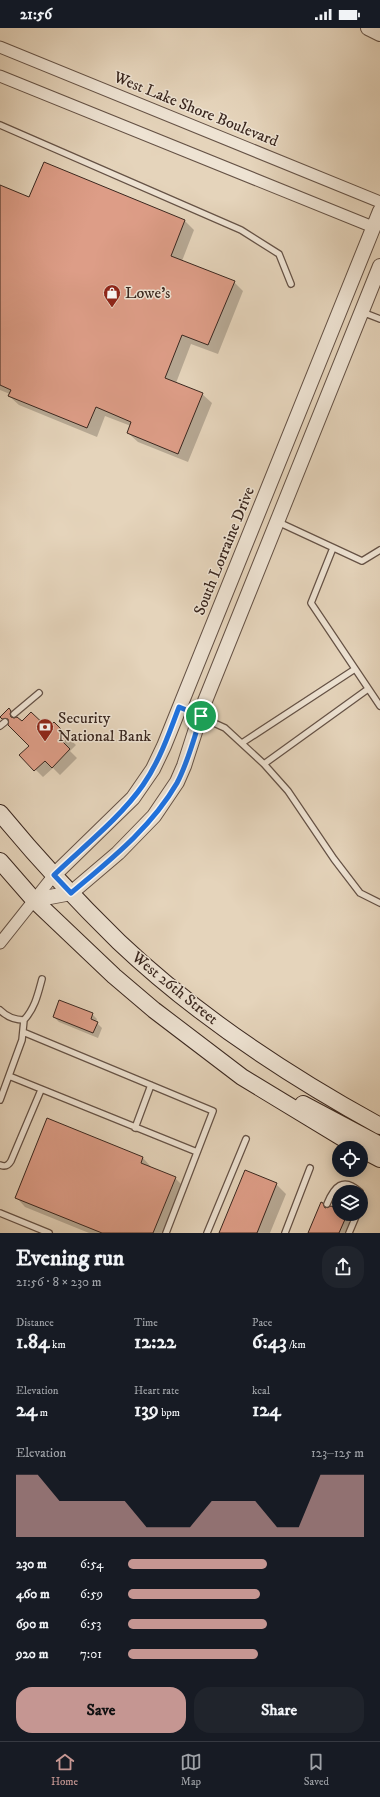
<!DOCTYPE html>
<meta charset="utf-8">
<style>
body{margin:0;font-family:"IM FELL DW Pica",serif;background:#20242c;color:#f1f3f6;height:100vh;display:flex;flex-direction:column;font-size:15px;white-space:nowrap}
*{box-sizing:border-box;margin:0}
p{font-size:13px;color:#9ea1a6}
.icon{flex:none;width:22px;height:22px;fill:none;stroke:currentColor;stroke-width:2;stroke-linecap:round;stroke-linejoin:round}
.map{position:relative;height:1205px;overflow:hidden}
.sheet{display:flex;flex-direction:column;background:#171b24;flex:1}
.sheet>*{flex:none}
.controls{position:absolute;left:332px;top:1113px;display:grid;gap:8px}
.controls a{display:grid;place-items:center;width:36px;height:36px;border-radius:50%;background:#171b24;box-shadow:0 2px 10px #0003;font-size:20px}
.pin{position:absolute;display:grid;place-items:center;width:34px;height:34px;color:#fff;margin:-17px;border:2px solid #fff;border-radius:50%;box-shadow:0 1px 4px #0007}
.round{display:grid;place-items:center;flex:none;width:42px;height:42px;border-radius:16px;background:#20242c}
.summary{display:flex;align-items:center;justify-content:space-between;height:68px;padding:0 16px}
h1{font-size:22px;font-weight:700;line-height:30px}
.metrics{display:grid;grid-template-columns:repeat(3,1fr);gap:6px;height:68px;padding:4px 16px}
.metrics div{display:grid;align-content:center}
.metrics b{font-size:20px;font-weight:700}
.metrics small{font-size:11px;font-weight:400}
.metrics p{font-size:11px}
.chart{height:112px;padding:8px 16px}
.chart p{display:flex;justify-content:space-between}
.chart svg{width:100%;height:72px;margin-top:4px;fill:#c59692;opacity:.7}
.action{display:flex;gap:8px;margin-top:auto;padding:8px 16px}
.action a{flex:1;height:46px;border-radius:16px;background:#c59692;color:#111;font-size:16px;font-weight:700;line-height:46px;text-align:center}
.action a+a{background:#20242c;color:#f1f3f6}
ul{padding:0 16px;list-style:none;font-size:13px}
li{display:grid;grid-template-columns:64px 48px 1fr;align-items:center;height:30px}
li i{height:10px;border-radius:5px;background:#c59692}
.status{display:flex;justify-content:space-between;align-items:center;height:28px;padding:0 20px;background:#171b24;direction:ltr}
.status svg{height:11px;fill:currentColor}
.tabs{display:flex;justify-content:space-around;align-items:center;height:56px;border-top:1px solid #363941;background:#171b24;font-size:11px;color:#9ea1a6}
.tabs a{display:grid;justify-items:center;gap:2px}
.tabs .on{color:#c59692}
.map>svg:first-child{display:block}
.shadow{fill:#0003}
.building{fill:#dd9d87;stroke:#3a271f}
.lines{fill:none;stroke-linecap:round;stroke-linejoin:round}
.service-casing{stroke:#655246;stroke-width:8}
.minor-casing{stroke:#655246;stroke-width:13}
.tertiary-casing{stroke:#655246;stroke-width:16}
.secondary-casing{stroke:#3a271f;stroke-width:18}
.service{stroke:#eee3d3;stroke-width:5.5}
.minor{stroke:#eee3d3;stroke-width:11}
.tertiary{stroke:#eee3d3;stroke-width:14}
.secondary{stroke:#eee3d3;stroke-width:16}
.route-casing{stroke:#fff;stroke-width:8}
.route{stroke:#1a73e8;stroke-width:5}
.labels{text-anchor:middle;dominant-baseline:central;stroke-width:3;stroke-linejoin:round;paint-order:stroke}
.street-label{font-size:16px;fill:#3a271f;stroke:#eee3d3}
.poi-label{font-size:16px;fill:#3a271f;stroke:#eee3d3;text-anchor:start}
</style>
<div class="status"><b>21:56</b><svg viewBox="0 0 49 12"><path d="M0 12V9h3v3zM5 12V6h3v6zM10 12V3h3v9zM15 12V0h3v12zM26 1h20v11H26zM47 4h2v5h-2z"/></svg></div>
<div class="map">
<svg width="380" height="1205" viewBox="0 0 380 1205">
<rect width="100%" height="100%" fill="#e5d4bb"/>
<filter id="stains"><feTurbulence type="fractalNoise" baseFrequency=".005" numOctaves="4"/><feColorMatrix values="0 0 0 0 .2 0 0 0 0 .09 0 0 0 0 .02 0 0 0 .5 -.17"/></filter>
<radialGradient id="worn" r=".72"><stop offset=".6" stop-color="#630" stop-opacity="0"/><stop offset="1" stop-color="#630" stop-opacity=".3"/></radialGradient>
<!-- shadow -->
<path class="shadow" d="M 44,136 L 185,193 L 194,202 L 182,233 L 234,254 L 243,263 L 218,326 L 191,316 L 176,355 L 202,366 L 212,375 L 188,434 L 138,414 L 128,405 L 131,398 L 105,388 L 97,409 L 19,377 L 9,368 L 10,366 L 0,362 L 0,158 L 29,170 Z
M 9,681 L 22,694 L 48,702 L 54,696 L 76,717 L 70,723 L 77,730 L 60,747 L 53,740 L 43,749 L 21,727 L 30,718 L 1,689 Z
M 92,986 L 97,991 L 96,994 L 102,1000 L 98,1010 L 59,994 L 54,989 Z
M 47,1091 L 143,1130 L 152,1140 L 175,1150 L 185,1160 L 167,1205 L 89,1205 L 25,1179 L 16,1169 Z
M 276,1156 L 286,1166 L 270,1205 L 220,1205 Z
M 322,1176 L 327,1180 L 336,1181 L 353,1197 L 350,1205 L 309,1205 Z"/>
<!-- building -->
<path class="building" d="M 44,134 L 185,192 L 171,228 L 235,253 L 208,317 L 182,307 L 165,350 L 203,365 L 178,426 L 127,405 L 131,394 L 96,379 L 87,400 L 8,368 L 11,362 L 0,357 L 0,157 L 29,169 Z
M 9,680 L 11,683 L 10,686 L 11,689 L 14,690 L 17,689 L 22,693 L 31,684 L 48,700 L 54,694 L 69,709 L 63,714 L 70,721 L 52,740 L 45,733 L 34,743 L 19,727 L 29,718 L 8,697 L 8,691 L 2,691 L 0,689 Z
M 59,972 L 93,985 L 91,991 L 98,994 L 93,1005 L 53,989 Z
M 47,1090 L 143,1129 L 141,1135 L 176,1149 L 153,1205 L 102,1205 L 15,1170 Z
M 245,1142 L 277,1155 L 257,1205 L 219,1205 Z
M 321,1174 L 323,1175 L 325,1180 L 331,1178 L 336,1180 L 335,1184 L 346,1189 L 339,1205 L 308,1205 Z"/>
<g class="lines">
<!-- service casing -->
<g class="service-casing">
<path id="service" d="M 0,97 L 241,202 L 279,226 L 291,256
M 362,284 L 380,291
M 278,494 L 362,533 L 380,522
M 333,520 L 311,575 L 380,678
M 179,679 L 225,700 L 264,736 L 288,763 L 334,831 L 360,865 L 380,875
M 14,686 L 39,665
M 0,698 L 5,694
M 242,715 L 355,641
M 264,736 L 368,661
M 0,982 C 7,989 14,992 24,992 C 35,980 38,966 42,951
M 23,1004 L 213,1083 L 166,1205
M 9,1048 L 197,1124
M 0,1072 L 22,1012 L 24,992
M 135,1100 L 151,1057
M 0,1137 C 5,1139 8,1138 11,1133 L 41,1062
M 361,1167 L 361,1175
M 327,1176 C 334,1159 343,1148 360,1164
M 0,1185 L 49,1205
M 207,1205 L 246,1111
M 285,1205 L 310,1140
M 349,1205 L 357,1186"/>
</g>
<!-- minor casing -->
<g class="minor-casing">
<path id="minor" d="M 0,19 L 380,174
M 0,48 L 373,199
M 0,915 L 54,847"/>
</g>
<!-- tertiary casing -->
<g class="tertiary-casing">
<path id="tertiary" d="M 368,0 L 380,6
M 54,847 L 133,770 L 153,741 L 164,718 L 380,183
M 34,872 L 71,865 L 118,825 L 154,788 L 177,754 L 184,738 L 205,673 L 380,238"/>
</g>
<!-- secondary casing -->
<g class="secondary-casing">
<path id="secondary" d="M 0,785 C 37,830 77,873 119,914 C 196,987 287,1047 380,1098
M 0,833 L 34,872 L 114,948 L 154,982 L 242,1049 L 359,1120
M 303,1076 L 380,1117
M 361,1121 L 380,1131"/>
</g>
<!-- service -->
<use href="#service" class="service"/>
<!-- minor -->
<use href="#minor" class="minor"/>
<!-- tertiary -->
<use href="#tertiary" class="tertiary"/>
<!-- secondary -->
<use href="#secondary" class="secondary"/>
</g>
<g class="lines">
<!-- route casing -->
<g class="route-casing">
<path id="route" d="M 179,679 L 201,688 C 194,711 188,734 177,755 C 151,800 110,832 71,865 L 54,847 C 82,820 121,789 143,757 C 159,734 169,706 179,679 Z"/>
</g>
<!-- route -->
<use href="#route" class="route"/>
</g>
<!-- icons -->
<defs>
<g id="shop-pin" transform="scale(0.9)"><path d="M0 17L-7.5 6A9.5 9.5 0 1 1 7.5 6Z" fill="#8f2418" stroke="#eee3d3"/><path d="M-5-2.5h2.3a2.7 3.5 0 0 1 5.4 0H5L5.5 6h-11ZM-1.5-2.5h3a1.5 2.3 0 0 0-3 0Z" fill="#fff"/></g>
<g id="bank-pin" transform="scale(0.9)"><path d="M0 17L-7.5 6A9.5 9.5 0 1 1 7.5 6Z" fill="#8f2418" stroke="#eee3d3"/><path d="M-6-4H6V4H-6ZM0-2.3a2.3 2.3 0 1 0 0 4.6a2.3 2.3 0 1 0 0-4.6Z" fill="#fff"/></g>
</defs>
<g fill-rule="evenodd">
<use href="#shop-pin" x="112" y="265"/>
<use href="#bank-pin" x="45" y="699"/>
</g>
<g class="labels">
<!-- street labels -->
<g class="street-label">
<text transform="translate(196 81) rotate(22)">West Lake Shore Boulevard</text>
<text transform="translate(224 523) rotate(-68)">South Lorraine Drive</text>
<text transform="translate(175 960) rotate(39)">West 26th Street</text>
</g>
<!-- poi labels -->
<g class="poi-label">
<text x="125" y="265">Lowe's</text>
<text x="58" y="690">Security<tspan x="58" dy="18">National Bank</tspan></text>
</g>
</g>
<rect width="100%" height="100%" filter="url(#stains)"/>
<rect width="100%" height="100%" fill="url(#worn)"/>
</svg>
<div class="controls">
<a><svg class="icon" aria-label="locate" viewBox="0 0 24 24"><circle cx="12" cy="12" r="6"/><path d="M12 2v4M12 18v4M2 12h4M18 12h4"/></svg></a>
<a><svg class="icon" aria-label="layers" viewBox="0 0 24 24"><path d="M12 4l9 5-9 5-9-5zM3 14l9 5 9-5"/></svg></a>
</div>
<div class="pin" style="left:201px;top:688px;background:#1e9e55"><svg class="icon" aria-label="arrive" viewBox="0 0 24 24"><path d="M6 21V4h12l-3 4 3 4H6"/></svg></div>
</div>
<section class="sheet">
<div class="summary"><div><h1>Evening run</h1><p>21:56 · 8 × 230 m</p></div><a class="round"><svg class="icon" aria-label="share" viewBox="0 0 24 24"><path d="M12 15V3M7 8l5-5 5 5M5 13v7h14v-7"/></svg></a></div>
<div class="metrics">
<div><p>Distance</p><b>1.84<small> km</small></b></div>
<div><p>Time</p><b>12:22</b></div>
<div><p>Pace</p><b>6:43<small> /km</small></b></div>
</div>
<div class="metrics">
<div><p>Elevation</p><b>24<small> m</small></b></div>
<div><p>Heart rate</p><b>139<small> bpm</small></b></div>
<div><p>kcal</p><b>124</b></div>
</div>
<div class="chart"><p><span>Elevation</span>123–125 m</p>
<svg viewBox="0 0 160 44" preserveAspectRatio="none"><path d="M0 44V6L10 6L20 22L30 22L40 22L50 22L60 38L70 38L80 38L90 22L100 22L110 22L120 38L130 38L140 6L150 6L160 6V44z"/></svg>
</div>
<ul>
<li><b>230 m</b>6:54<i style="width:59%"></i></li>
<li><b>460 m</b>6:59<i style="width:56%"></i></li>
<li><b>690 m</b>6:53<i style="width:59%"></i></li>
<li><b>920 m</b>7:01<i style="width:55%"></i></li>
</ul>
<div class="action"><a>Save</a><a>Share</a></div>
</section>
<nav class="tabs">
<a class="on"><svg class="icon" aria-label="home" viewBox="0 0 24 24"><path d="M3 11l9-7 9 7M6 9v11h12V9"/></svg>Home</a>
<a><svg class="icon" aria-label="map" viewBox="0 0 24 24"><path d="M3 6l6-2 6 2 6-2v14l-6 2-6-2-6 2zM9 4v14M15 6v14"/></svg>Map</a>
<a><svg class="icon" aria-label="saved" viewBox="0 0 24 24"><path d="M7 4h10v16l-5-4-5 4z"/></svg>Saved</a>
</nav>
